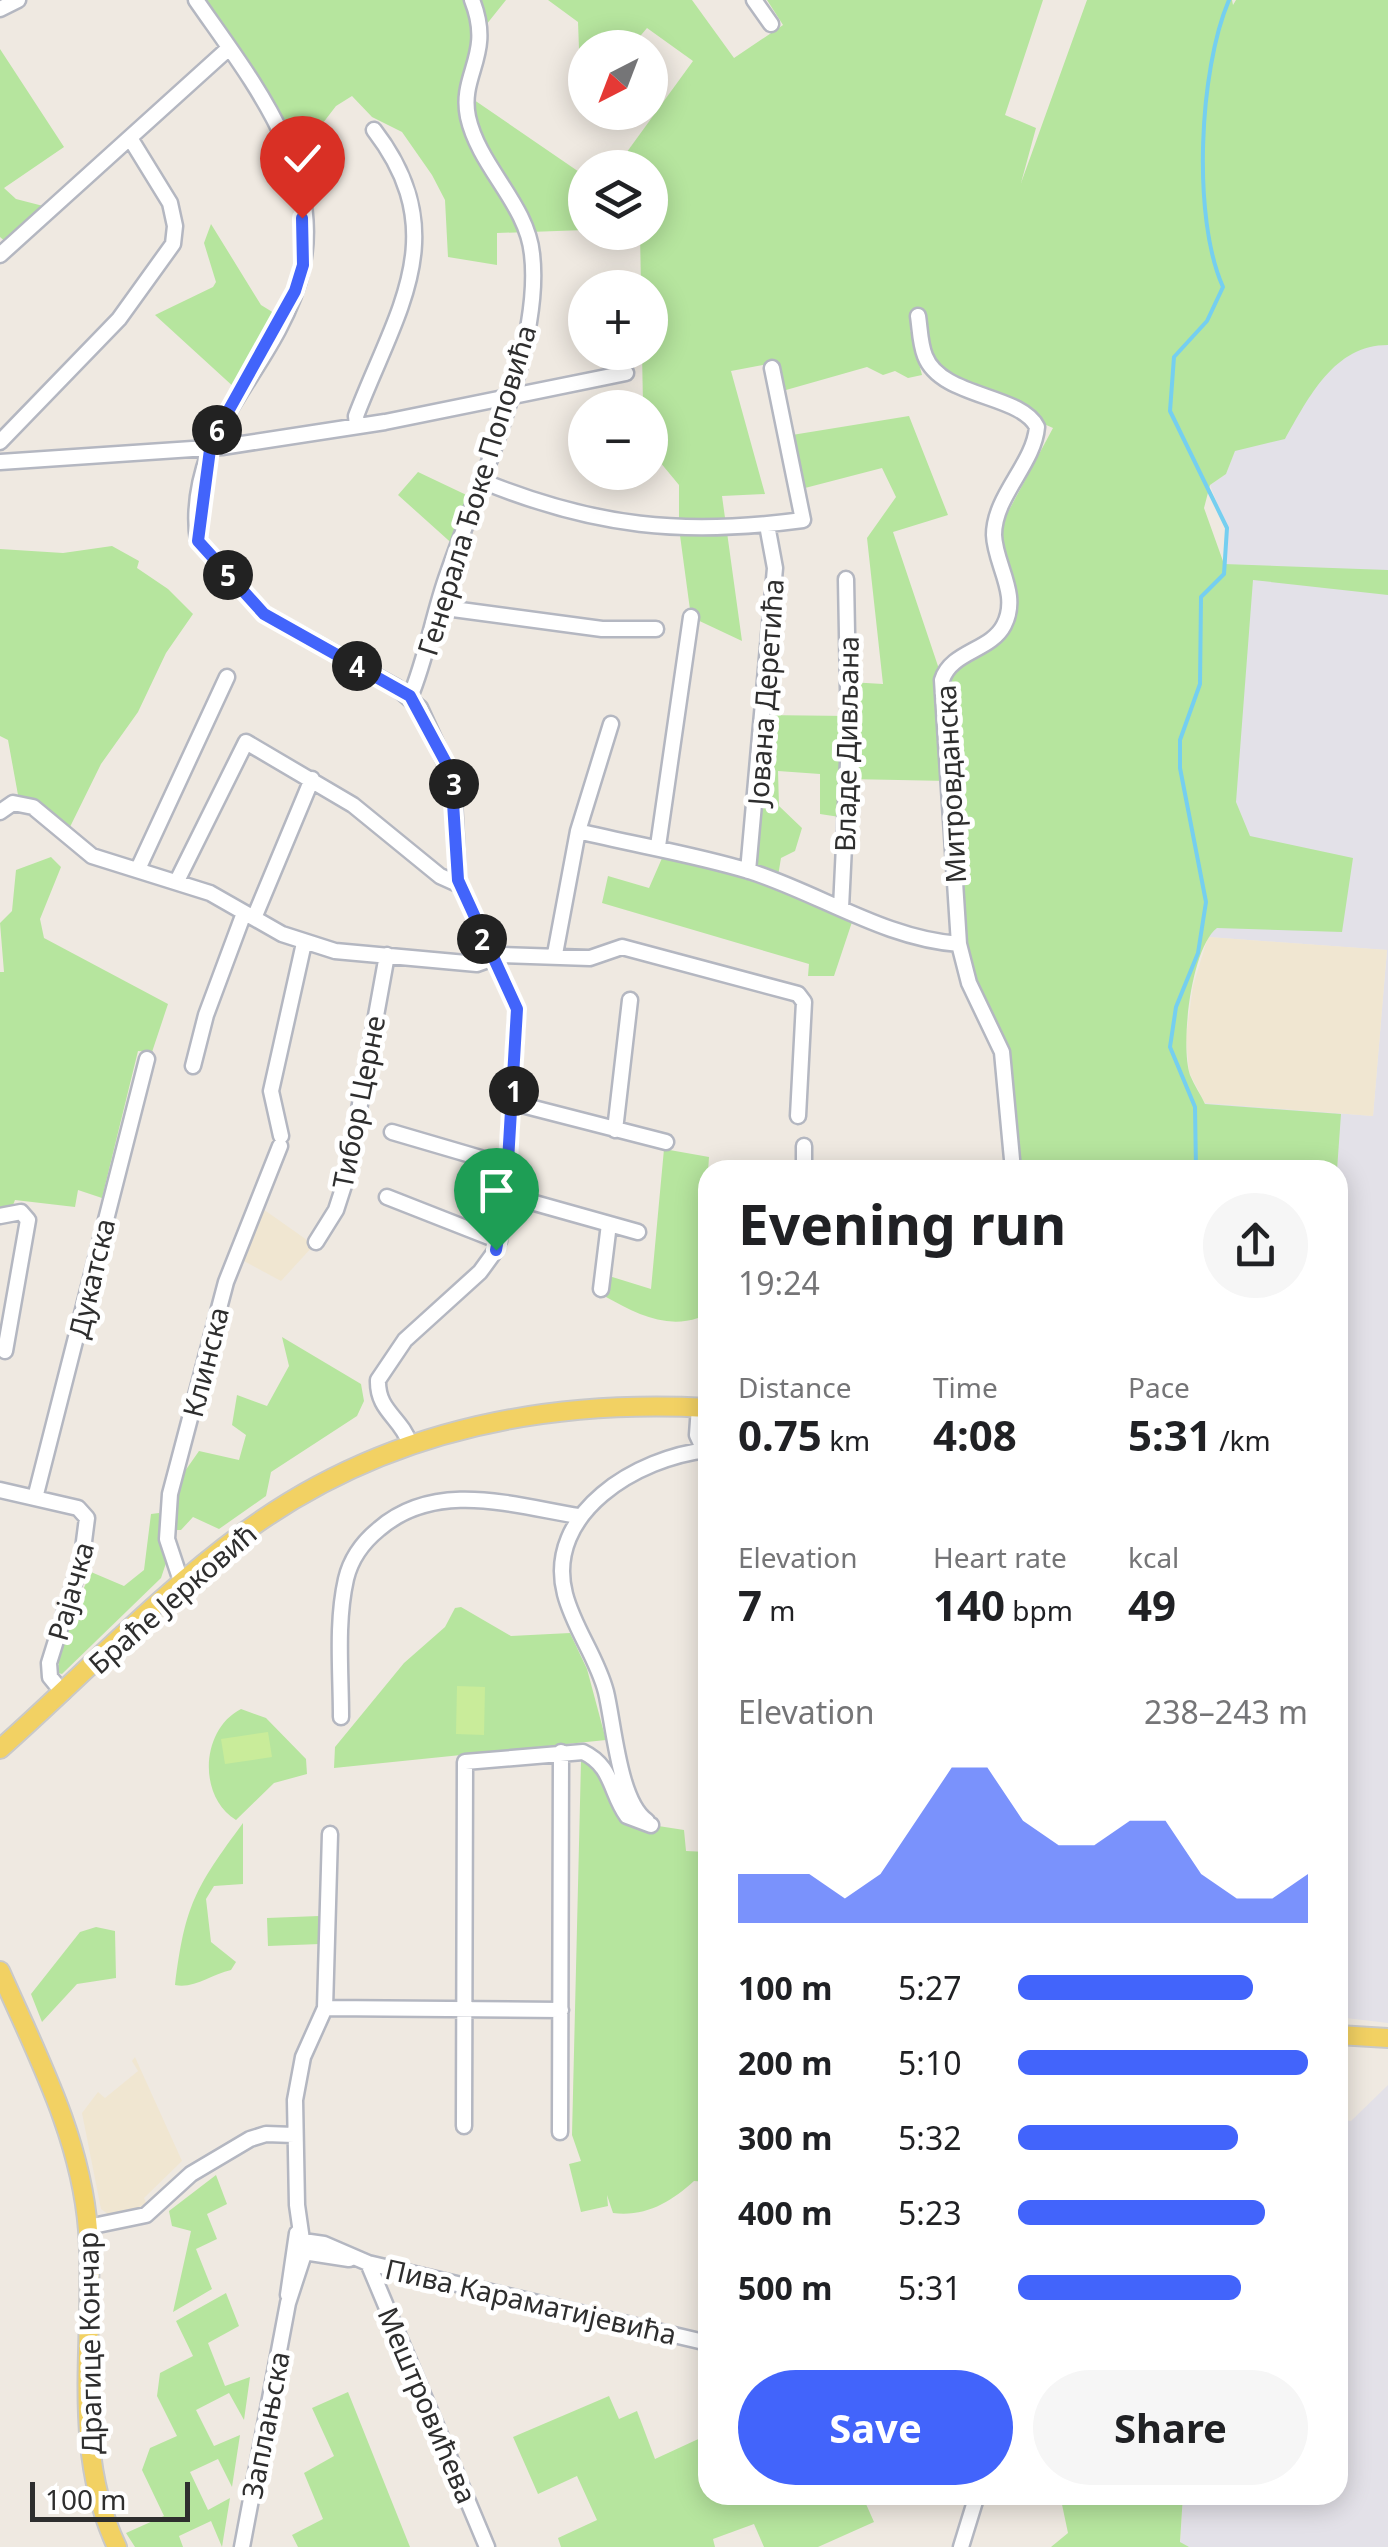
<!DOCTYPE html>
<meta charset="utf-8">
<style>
body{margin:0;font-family:"Noto Sans",sans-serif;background:#f6f6f6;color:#202124;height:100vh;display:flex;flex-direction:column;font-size:38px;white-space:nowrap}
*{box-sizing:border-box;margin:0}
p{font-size:32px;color:#757577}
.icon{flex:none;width:55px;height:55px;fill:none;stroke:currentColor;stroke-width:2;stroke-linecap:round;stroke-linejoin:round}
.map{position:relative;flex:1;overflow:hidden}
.sheet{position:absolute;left:698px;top:1160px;width:650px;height:1345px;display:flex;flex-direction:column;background:#fff;border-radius:30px;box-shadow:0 5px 25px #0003}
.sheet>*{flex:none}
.needle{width:65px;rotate:222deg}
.controls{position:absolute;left:568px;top:30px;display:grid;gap:20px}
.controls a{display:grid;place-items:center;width:100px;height:100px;border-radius:50%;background:#fff;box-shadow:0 5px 25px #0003;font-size:50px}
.scale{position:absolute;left:30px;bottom:25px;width:160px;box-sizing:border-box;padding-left:10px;border:5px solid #2e2e2e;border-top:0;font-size:28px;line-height:35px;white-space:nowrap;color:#2e2e2e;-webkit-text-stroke:8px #fff;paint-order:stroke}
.pin{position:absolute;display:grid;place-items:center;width:85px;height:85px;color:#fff;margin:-102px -42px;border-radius:50% 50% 50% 0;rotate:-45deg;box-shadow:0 0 10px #0007}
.pin .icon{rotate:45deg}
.km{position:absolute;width:50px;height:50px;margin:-25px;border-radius:50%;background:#222;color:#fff;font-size:28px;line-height:50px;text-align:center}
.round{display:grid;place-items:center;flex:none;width:105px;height:105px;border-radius:52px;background:#f6f6f6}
.headline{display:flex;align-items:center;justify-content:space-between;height:170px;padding:0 40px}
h1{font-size:55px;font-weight:700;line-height:75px}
.stats{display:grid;grid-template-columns:repeat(3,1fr);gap:15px;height:170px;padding:10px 40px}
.stats div{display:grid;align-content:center}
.stats b{font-size:42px;font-weight:700}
.stats small{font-size:28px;font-weight:400}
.stats p{font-size:28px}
.chart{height:280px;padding:20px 40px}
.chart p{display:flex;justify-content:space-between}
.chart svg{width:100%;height:180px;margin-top:10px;fill:#4264fb;opacity:.7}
.button{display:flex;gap:20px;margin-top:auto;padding:20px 40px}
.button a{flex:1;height:115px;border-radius:60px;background:#4264fb;color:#fff;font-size:40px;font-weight:700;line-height:115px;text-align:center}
.button a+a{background:#f6f6f6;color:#202124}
ul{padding:0 40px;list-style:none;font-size:32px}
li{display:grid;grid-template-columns:160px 120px 1fr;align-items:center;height:75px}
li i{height:25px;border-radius:12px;background:#4264fb}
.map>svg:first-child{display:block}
.industrial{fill:#e3e1e8}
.education{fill:#f0e6d1}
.green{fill:#b6e59e}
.pitch{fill:#c9ec9a}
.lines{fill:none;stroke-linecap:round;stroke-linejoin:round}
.stream{stroke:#75cff0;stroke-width:4}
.minor-casing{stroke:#b4b7c1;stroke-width:19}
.major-casing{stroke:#c9c9c9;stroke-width:22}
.minor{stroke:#fff;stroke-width:14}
.major{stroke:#f2d163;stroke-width:18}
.route-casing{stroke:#fff;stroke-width:20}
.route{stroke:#4264fb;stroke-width:12}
.labels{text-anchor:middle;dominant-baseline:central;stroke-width:10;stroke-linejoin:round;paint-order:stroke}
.street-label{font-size:28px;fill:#2e2e2e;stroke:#fff}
</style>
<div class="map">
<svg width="1388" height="2547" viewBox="0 0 1388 2547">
<rect width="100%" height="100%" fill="#efe9e1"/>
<!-- industrial -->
<path class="industrial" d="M 1388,276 L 1388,2023 L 1338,2017 L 1338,1170 L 1198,1170 L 1205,1103 L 1373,1116 L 1387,950 L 1208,937 L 1227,528 L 1210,485 L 1226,474 L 1253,403 Z
M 1388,2085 L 1388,2547 L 1180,2547 L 1183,2495 L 1338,2495 L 1338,2119 L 1351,2121 Z"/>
<!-- education -->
<path class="education" d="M 1208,937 L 1387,950 L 1373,1116 L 1205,1103 L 1189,1072 L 1186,1037 L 1193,986 Z
M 263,1209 L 314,1245 L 281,1281 L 242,1260 Z
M 135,2057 L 182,2161 L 144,2198 L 148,2208 L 115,2219 L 101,2209 L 82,2113 L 98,2092 L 105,2098 L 138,2071 L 132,2061 Z"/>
<!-- green -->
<path class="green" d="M 196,0 L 506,0 L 482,30 L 461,91 L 585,176 L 585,230 L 497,233 L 497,265 L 448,257 L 445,200 L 432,175 L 402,132 L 372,117 L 352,96 L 336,106 L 293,162 Z
M 548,0 L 692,0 L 734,58 L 783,25 L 767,0 L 1043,0 L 1005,115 L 1036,128 L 1021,183 L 1087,0 L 1232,0 L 1233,5 L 1236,0 L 1388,0 L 1388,345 C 1334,345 1309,397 1285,439 L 1235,451 L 1226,474 L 1210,485 L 1204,508 L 1224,564 L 1388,570 L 1388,595 L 1253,580 L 1236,802 L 1250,836 L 1353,858 L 1342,932 L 1217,928 C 1191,948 1180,1045 1190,1075 C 1194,1085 1201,1095 1205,1104 L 1341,1114 L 1337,1170 L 1012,1170 L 1007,1076 L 969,983 L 949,781 L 848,779 L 846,818 L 820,814 L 820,774 L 778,771 L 779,806 L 802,828 L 795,851 L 781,858 L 777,882 L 855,913 L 834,976 L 808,976 L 809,964 L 602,903 L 608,876 L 649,888 L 666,849 L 748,871 L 762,715 L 849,716 L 849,682 L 883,684 L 867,538 L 896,497 L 882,468 L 805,488 L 792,435 L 909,416 L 948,515 L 893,532 L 942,678 L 1006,622 L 1001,525 L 1053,428 L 956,385 L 936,370 L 910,329 L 922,375 L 908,378 L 895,371 L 883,375 L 867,367 L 786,390 L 778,362 L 731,371 L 765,494 L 722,496 L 742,641 L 691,617 L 679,528 L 679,485 L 650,450 L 650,408 L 629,407 L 643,404 L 642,353 L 650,352 L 650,288 L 641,287 L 640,233 L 650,232 L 650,168 L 616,167 L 693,61 L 647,28 L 631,47 L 585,48 L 585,56 L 579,49 L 578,22 Z
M 0,49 L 64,147 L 4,188 L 16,199 L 47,207 L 7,243 L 0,237 Z
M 211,224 L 261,305 L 274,313 L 236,389 L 155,315 L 213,287 L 216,282 L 204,243 Z
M 418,472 L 477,500 L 457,548 L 398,495 Z
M 112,546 L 139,561 L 137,568 L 168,589 L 193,614 L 166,653 L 138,712 L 101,764 L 68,831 L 18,795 L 8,740 L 0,736 L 0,549 L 63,553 Z
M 51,857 L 61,867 L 40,919 L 44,938 L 168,1004 L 152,1052 L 138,1051 L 102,1198 L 78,1190 L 75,1207 L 15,1200 L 11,1210 L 0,1213 L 0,972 L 4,972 L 0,923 L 12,911 L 16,870 Z
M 664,1149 L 709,1157 L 698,1318 C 665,1329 635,1313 606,1297 L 609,1276 L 651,1289 Z
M 282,1337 L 361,1384 L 364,1401 L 357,1416 L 271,1472 L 266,1496 L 219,1529 L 193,1517 L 181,1530 L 172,1530 L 178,1481 L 199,1451 L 239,1460 L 246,1435 L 232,1425 L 237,1395 L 267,1406 L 289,1366 Z
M 159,1513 L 167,1560 L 161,1578 L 62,1674 L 58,1673 L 60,1642 L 91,1572 L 124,1586 L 144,1570 L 151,1514 Z
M 461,1607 L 511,1636 L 570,1633 L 587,1669 L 606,1740 L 334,1768 L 335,1747 L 404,1663 L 445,1627 L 455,1608 Z
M 241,1709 L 266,1718 L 306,1759 L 307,1774 L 274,1783 L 236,1820 C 198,1797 200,1730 241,1709 Z
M 581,1761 L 592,1762 L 639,1823 L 684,1830 L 686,1851 L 707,1852 L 707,2182 L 694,2181 C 671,2202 646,2217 613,2213 L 607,2195 L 608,2206 L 581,2212 L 569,2164 L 581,2161 L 572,2135 Z
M 243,1823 L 243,1884 L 214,1886 L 206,1899 L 211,1942 L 236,1962 L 231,1970 C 212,1974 194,1989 175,1985 C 185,1905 195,1888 243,1823 Z
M 319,1916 L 320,1944 L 268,1946 L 267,1918 Z
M 96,1927 L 115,1931 L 116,1978 L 77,1984 L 42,2022 L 31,1994 L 80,1932 Z
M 216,2175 L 227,2204 L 207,2214 L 217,2239 L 196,2249 L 212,2289 L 173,2312 L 191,2231 L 172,2226 L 169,2211 Z
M 226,2293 L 239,2326 L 208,2343 L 225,2386 L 250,2377 L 244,2420 L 229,2393 L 196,2410 L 214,2446 L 240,2435 L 232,2487 L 218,2459 L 190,2472 L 208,2510 L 230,2498 L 222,2547 L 211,2521 L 179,2536 L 183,2547 L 135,2547 L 126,2533 L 164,2516 L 142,2470 L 150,2448 L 177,2436 L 157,2396 L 160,2373 L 193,2356 L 176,2321 Z
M 348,2392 L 410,2547 L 298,2547 L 292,2535 L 323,2519 L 304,2473 L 334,2456 L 312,2408 Z
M 609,2396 L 619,2419 L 637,2411 L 655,2459 L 707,2435 L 708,2495 L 862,2495 L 874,2522 L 818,2547 L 764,2547 L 754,2524 L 713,2539 L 715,2547 L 561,2547 L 558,2538 L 597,2520 L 577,2476 L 538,2494 L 513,2437 Z
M 1060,2495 L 1183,2495 L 1180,2542 L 1189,2547 L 1051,2547 L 1068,2533 Z"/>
<!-- pitch -->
<path class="pitch" d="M 457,1686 L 485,1687 L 484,1735 L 456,1734 Z
M 268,1732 L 272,1757 L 225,1764 L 221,1739 Z"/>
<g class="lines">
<!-- stream -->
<path class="stream" d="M 1196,1170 L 1195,1107 L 1170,1047 L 1176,1007 L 1198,953 L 1206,902 L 1180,768 L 1180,740 L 1200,684 L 1201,597 L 1224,574 L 1227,528 L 1170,411 L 1174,357 L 1207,321 L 1223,287 C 1192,218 1199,70 1229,0"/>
<!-- minor casing -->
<g class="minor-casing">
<path id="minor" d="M 196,0 C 249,77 324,167 302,268 C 293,312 265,354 241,391 C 213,434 190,488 198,541 L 264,614 L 396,687 L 420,708 L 453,780 L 458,880 L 517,1009 L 506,1195 L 496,1250 L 480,1272 L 405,1340 L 378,1380 C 377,1411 401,1417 410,1444
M 754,0 L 771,24
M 0,9 L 18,0
M 0,255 L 229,48
M 918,316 C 920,329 920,344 925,356 C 941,398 1021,394 1037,427 C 1034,464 994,496 994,535 C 995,565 1020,594 1004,625 C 991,651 951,651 942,680 L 959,944 L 969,983 L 1002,1052 L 1013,1170
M 357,426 L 356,416 C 395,313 455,235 374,130
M 0,442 L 119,319 L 173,244 L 175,226 L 170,203 L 130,138
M 0,462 L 222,447 L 385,422 L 626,373
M 482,481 C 595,527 683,536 803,520 L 772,368
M 438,607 L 602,629 L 656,629
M 410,697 C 427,657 433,614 448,573 C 478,486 543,345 532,254 C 527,204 479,167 468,117 C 459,74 494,55 472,0
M 0,812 L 13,803 L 33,807 L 92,856 L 210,893 L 282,934 L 335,951 L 477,964 L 502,955 L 590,958 L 622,947 L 798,994 L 804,1002 L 798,1116
M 578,831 C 635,845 693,854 749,871 C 819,893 885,939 959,944
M 658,846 L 691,617
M 138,869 L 227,677
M 748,871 L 775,568 L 767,525
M 177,881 L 246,742 L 353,805 L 440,876 L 460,885
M 841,908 L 849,742 L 846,579
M 254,918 L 312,779
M 555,954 L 578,831 L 611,724
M 193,1066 L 206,1015 L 244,913
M 514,1103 L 666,1142
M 615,1130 L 630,1000
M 392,1132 L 508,1166
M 281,1136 L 271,1091 L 304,943
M 804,1170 L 804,1146
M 506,1195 L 638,1232
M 387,1197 L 499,1241
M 0,1216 L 21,1212 L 28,1220 L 5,1351
M 316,1242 L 336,1210 L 347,1176 L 387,955
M 601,1289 L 609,1224
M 699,1407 L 697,1435 L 704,1450
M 0,1490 L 78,1508 L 87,1518 L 82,1557 L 49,1663 L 50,1677 L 63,1693
M 35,1498 L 147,1059
M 182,1584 L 167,1539 L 170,1494 L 226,1282 L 280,1146
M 341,1717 C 341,1671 336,1623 346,1579 C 351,1558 363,1542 379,1529 C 436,1480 512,1505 578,1516
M 647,1821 C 619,1802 614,1725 606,1692 C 597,1657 574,1629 565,1594 C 544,1513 638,1457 708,1450
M 325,2008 L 561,2010
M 464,2126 L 465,1762 L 583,1752 C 613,1766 610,1793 627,1816 L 651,1825
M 560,2132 L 561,1752
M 88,2227 L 146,2215 L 191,2174 L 250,2139 L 266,2134 L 294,2135
M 296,2240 L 324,2244 L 368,2263 L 708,2343
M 297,2251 L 349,2259
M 368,2263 L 487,2547
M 288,2295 L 297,2233
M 242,2547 L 288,2303 L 304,2254 L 297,2205 L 295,2100 L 303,2057 L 325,2008 L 330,1834
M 961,2547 L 977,2495"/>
</g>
<!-- major casing -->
<g class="major-casing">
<path id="major" d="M 0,1749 C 81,1677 158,1595 246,1531 C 383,1431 541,1399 708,1408
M 0,1971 C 37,2055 81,2138 88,2230 C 96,2336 69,2447 117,2547
M 1338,2035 L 1388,2038"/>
</g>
<!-- minor -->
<use href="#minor" class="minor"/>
<!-- major -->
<use href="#major" class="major"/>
</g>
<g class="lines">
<!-- route casing -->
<g class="route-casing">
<path id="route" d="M 302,218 L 303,265 L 295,291 L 211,442 L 198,541 L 264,614 L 410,696 L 451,772 L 458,880 L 517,1009 L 506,1195 L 496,1250"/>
</g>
<!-- route -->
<use href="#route" class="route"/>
</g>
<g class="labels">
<!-- street labels -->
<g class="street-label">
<text transform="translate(476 490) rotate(-73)">Генерала Ђоке Поповића</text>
<text transform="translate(765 692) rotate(-86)">Јована Деретића</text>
<text transform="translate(846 744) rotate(-89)">Владе Дивљана</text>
<text transform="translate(950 784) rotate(-93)">Митровданска</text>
<text transform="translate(358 1102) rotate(-79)">Тибор Церне</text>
<text transform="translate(91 1278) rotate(-77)">Дукатска</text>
<text transform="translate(205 1362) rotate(-76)">Клинска</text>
<text transform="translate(70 1591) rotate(-74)">Рајачка</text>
<text transform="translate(172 1598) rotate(-41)">Браће Јерковић</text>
<text transform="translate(531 2301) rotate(13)">Пива Караматијевића</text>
<text transform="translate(89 2343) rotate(-91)">Драгице Кончар</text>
<text transform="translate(428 2405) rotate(67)">Мештровићева</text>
<text transform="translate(265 2425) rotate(-79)">Заплањска</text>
</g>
</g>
</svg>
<div class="controls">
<a><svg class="needle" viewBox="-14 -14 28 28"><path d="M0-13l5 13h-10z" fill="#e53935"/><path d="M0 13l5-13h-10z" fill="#757577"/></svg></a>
<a><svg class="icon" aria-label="layers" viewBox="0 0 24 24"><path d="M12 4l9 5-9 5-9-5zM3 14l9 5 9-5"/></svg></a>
<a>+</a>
<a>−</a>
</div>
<div class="scale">100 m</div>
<div class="pin" style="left:496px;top:1250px;background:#1e9e55"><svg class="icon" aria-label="arrive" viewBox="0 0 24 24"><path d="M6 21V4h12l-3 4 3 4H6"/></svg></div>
<div class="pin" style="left:302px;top:218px;background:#d93025"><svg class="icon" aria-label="check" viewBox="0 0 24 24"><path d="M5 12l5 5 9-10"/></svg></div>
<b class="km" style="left:514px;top:1091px">1</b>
<b class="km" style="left:482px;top:939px">2</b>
<b class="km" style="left:454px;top:784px">3</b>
<b class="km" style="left:357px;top:666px">4</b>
<b class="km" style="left:228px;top:575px">5</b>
<b class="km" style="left:217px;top:430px">6</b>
<section class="sheet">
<div class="headline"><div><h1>Evening run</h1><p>19:24</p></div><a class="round"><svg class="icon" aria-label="share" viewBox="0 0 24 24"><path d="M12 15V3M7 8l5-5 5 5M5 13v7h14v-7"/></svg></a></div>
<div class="stats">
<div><p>Distance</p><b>0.75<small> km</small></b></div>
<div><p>Time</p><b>4:08</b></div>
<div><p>Pace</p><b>5:31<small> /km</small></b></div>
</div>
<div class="stats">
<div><p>Elevation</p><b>7<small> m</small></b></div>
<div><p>Heart rate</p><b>140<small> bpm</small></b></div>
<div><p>kcal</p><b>49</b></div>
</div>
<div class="chart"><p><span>Elevation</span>238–243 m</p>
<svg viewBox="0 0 160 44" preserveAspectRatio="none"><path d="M0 44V32L10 32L20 32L30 38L40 32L50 19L60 6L70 6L80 19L90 25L100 25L110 19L120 19L130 32L140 38L150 38L160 32V44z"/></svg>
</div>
<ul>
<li><b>100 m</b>5:27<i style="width:81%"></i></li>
<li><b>200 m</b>5:10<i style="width:100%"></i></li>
<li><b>300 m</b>5:32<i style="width:76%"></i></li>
<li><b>400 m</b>5:23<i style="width:85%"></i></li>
<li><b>500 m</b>5:31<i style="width:77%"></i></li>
</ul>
<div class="button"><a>Save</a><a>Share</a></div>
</section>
</div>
